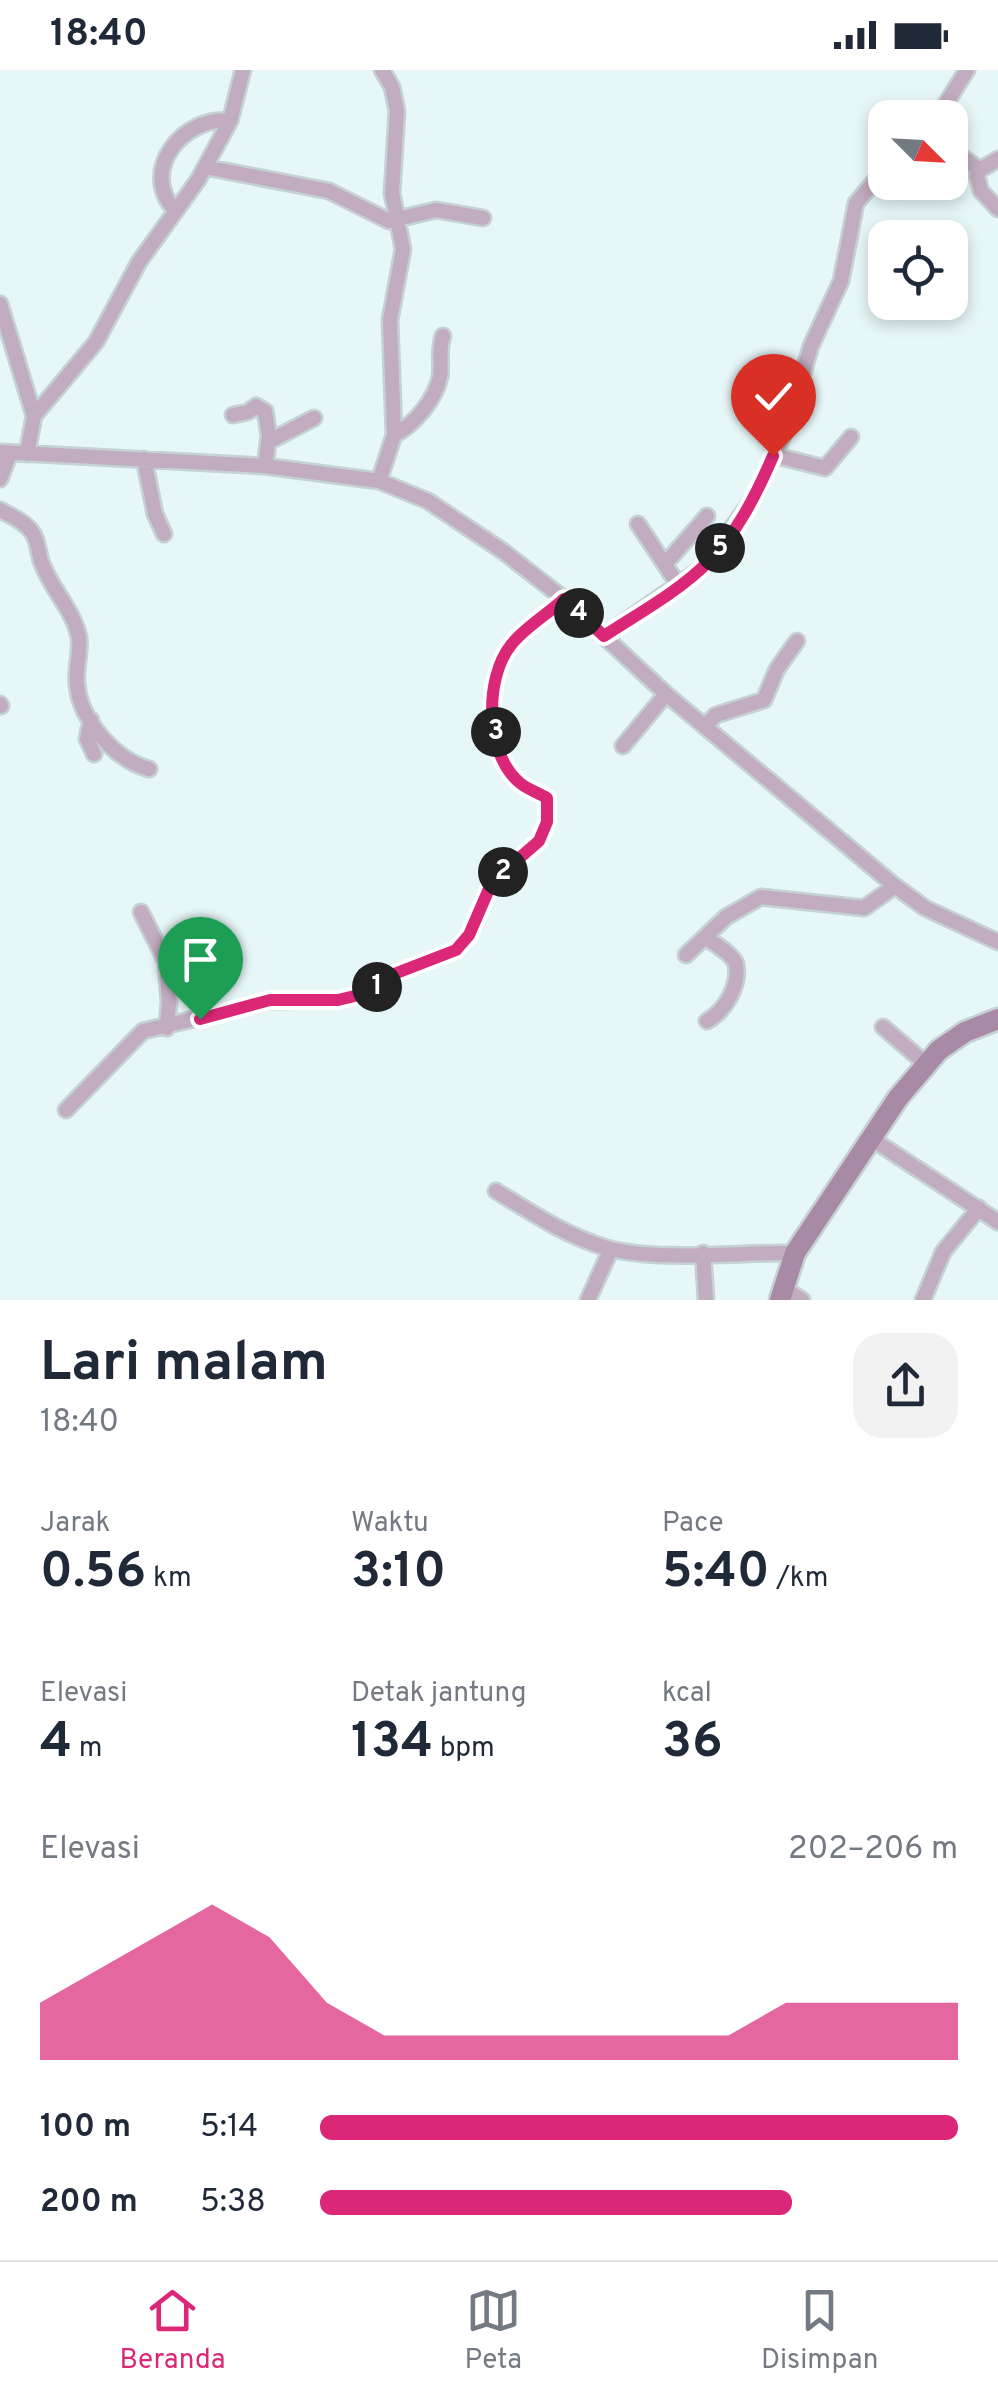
<!DOCTYPE html>
<html lang="id">
<meta charset="utf-8">
<style>
body{margin:0;font-family:Overpass,sans-serif;background:#f2f2f3;color:#1f2937;height:100vh;display:flex;flex-direction:column;font-size:38px;white-space:nowrap}
*{box-sizing:border-box;margin:0}
p{font-size:32px;color:#747a83}
.icon{flex:none;width:55px;height:55px;fill:none;stroke:currentColor;stroke-width:2;stroke-linecap:round;stroke-linejoin:round}
.map{position:relative;height:1230px;overflow:hidden}
.drawer{display:flex;flex-direction:column;background:#fff;flex:1}
.drawer>*{flex:none}
.needle{width:65px;rotate:114deg}
.tools{position:absolute;left:868px;top:30px;display:grid;gap:20px}
.tools a{display:grid;place-items:center;width:100px;height:100px;border-radius:20px;background:#fff;box-shadow:0 5px 15px #0003;font-size:50px}
.pin{position:absolute;display:grid;place-items:center;width:85px;height:85px;color:#fff;margin:-102px -42px;border-radius:50% 50% 50% 0;rotate:-45deg;box-shadow:0 0 10px #0007}
.pin .icon{rotate:45deg}
.km{position:absolute;width:50px;height:50px;margin:-25px;border-radius:50%;background:#222;color:#fff;font-size:28px;line-height:50px;text-align:center}
.round{display:grid;place-items:center;flex:none;width:105px;height:105px;border-radius:30px;background:#f2f2f3}
.overview{display:flex;align-items:center;justify-content:space-between;height:170px;padding:0 40px}
h1{font-size:55px;font-weight:700;line-height:75px}
.stats{display:grid;grid-template-columns:repeat(3,1fr);gap:15px;height:170px;padding:10px 40px}
.stats div{display:grid;align-content:center}
.stats b{font-size:50px;font-weight:700}
.stats small{font-size:28px;font-weight:400}
.stats p{font-size:28px}
.chart{height:280px;padding:20px 40px}
.chart p{display:flex;justify-content:space-between}
.chart svg{width:100%;height:180px;margin-top:10px;fill:#db2777;opacity:.7}
ul{padding:0 40px;list-style:none;font-size:32px}
li{display:grid;grid-template-columns:160px 120px 1fr;align-items:center;height:75px}
li i{height:25px;border-radius:12px;background:#db2777}
.status{display:flex;justify-content:space-between;align-items:center;height:70px;padding:0 50px;background:#fff;direction:ltr}
.status svg{height:28px;fill:currentColor}
.menu{display:flex;justify-content:space-around;align-items:center;height:140px;border-top:2px solid #e0e1e3;background:#fff;font-size:28px;color:#747a83}
.menu a{display:grid;justify-items:center;gap:5px}
.menu .selected{color:#db2777}
.map>svg:first-child{display:block}
.lines{fill:none;stroke-linecap:round;stroke-linejoin:round}
.street-casing{stroke:#c5d2d3;stroke-width:19}
.secondary-casing{stroke:#c5d2d3;stroke-width:25}
.street{stroke:#c1acc0;stroke-width:14}
.secondary{stroke:#a88aa7;stroke-width:20}
.route-casing{stroke:#fff;stroke-width:20}
.route{stroke:#db2777;stroke-width:12}
</style>
<div class="status"><b>18:40</b><svg viewBox="0 0 49 12"><path d="M0 12V9h3v3zM5 12V6h3v6zM10 12V3h3v9zM15 12V0h3v12zM26 1h20v11H26zM47 4h2v5h-2z"/></svg></div>
<div class="map">
<svg width="998" height="1230" viewBox="0 0 998 1230">
<rect width="100%" height="100%" fill="#e7f6f7"/>
<g class="lines">
<!-- street casing -->
<g class="street-casing">
<path id="street" d="M 937,48 L 967,0
M 950,78 L 980,100
M 205,97 L 329,121 L 389,151 L 436,140 L 483,148
M 980,100 L 977,106 L 981,121 L 998,139
M 980,100 L 998,89
M 175,140 C 138,101 184,45 230,51
M 0,234 L 34,346 L 27,384
M 233,345 L 248,342 L 256,336 L 265,341 L 269,366 L 265,396
M 34,346 L 96,272 L 139,192 L 198,110 L 230,51 L 243,0
M 394,365 C 414,355 435,330 440,307 C 442,293 438,281 443,266
M 268,372 L 314,348
M 0,382 L 265,396 L 379,411 L 428,431 L 504,482 L 564,529 L 666,624 L 895,816 L 925,838 L 998,872
M 773,385 L 825,398 L 851,367
M 144,389 L 155,444 L 164,464
M 0,409 L 10,383
M 379,411 L 394,365 L 390,250 L 403,179 L 392,123 L 397,41 L 392,17 L 382,0
M 0,440 C 11,446 24,451 32,462 C 38,470 38,481 41,491 C 50,518 74,540 79,568 C 81,583 75,599 77,614 C 80,650 115,690 149,699
M 638,454 L 679,516
M 665,494 L 707,446
M 604,566 L 706,495 L 756,424 L 787,357 L 811,276 L 841,211 L 856,133 L 885,99
M 0,634 L 1,636
M 91,650 L 87,669 L 94,684
M 706,655 L 716,645 L 764,630 L 777,599 L 797,571
M 623,676 L 666,624
M 141,842 L 166,892 L 169,932 L 167,958
M 705,867 C 713,873 733,884 736,894 C 740,916 725,941 707,951
M 686,885 L 726,847 L 761,827 L 864,838 L 895,816
M 883,957 L 926,994
M 66,1040 L 143,961 L 270,931 L 338,930 L 363,924 L 393,904 L 456,880 L 469,865 L 492,812 L 539,771 L 547,753 L 547,728 C 539,723 527,719 520,713 C 485,683 484,610 511,575 C 524,558 548,544 564,529
M 872,1069 L 998,1152
M 496,1121 C 532,1143 566,1166 607,1178 C 659,1192 740,1182 795,1183
M 703,1183 L 706,1230
M 782,1217 L 802,1230
M 588,1230 L 611,1179
M 923,1230 L 943,1182 L 979,1138"/>
</g>
<!-- secondary casing -->
<g class="secondary-casing">
<path id="secondary" d="M 780,1230 L 795,1183 L 898,1028 L 939,980 L 965,962 L 998,949"/>
</g>
<!-- street -->
<use href="#street" class="street"/>
<!-- secondary -->
<use href="#secondary" class="secondary"/>
</g>
<g class="lines">
<!-- route casing -->
<g class="route-casing">
<path id="route" d="M 200,949 L 270,930 L 338,930 L 363,924 L 394,904 L 456,880 L 469,865 L 492,812 L 539,771 L 547,752 L 547,728 C 539,723 527,719 520,713 C 485,684 484,609 511,575 C 524,558 548,544 564,529 L 604,566 C 639,543 678,522 707,493 C 737,464 757,423 773,386"/>
</g>
<!-- route -->
<use href="#route" class="route"/>
</g>
</svg>
<div class="tools">
<a><svg class="needle" viewBox="-14 -14 28 28"><path d="M0-13l5 13h-10z" fill="#e53935"/><path d="M0 13l5-13h-10z" fill="#747a83"/></svg></a>
<a><svg class="icon" aria-label="locate" viewBox="0 0 24 24"><circle cx="12" cy="12" r="6"/><path d="M12 2v4M12 18v4M2 12h4M18 12h4"/></svg></a>
</div>
<div class="pin" style="left:200px;top:949px;background:#1e9e55"><svg class="icon" aria-label="arrive" viewBox="0 0 24 24"><path d="M6 21V4h12l-3 4 3 4H6"/></svg></div>
<div class="pin" style="left:773px;top:386px;background:#d93025"><svg class="icon" aria-label="check" viewBox="0 0 24 24"><path d="M5 12l5 5 9-10"/></svg></div>
<b class="km" style="left:377px;top:917px">1</b>
<b class="km" style="left:503px;top:802px">2</b>
<b class="km" style="left:496px;top:662px">3</b>
<b class="km" style="left:579px;top:543px">4</b>
<b class="km" style="left:720px;top:478px">5</b>
</div>
<section class="drawer">
<div class="overview"><div><h1>Lari malam</h1><p>18:40</p></div><a class="round"><svg class="icon" aria-label="share" viewBox="0 0 24 24"><path d="M12 15V3M7 8l5-5 5 5M5 13v7h14v-7"/></svg></a></div>
<div class="stats">
<div><p>Jarak</p><b>0.56<small> km</small></b></div>
<div><p>Waktu</p><b>3:10</b></div>
<div><p>Pace</p><b>5:40<small> /km</small></b></div>
</div>
<div class="stats">
<div><p>Elevasi</p><b>4<small> m</small></b></div>
<div><p>Detak jantung</p><b>134<small> bpm</small></b></div>
<div><p>kcal</p><b>36</b></div>
</div>
<div class="chart"><p><span>Elevasi</span>202–206 m</p>
<svg viewBox="0 0 160 44" preserveAspectRatio="none"><path d="M0 44V30L10 22L20 14L30 6L40 14L50 30L60 38L70 38L80 38L90 38L100 38L110 38L120 38L130 30L140 30L150 30L160 30V44z"/></svg>
</div>
<ul>
<li><b>100 m</b>5:14<i style="width:100%"></i></li>
<li><b>200 m</b>5:38<i style="width:74%"></i></li>
</ul>
</section>
<nav class="menu">
<a class="selected"><svg class="icon" aria-label="home" viewBox="0 0 24 24"><path d="M3 11l9-7 9 7M6 9v11h12V9"/></svg>Beranda</a>
<a><svg class="icon" aria-label="map" viewBox="0 0 24 24"><path d="M3 6l6-2 6 2 6-2v14l-6 2-6-2-6 2zM9 4v14M15 6v14"/></svg>Peta</a>
<a><svg class="icon" aria-label="saved" viewBox="0 0 24 24"><path d="M7 4h10v16l-5-4-5 4z"/></svg>Disimpan</a>
</nav>
